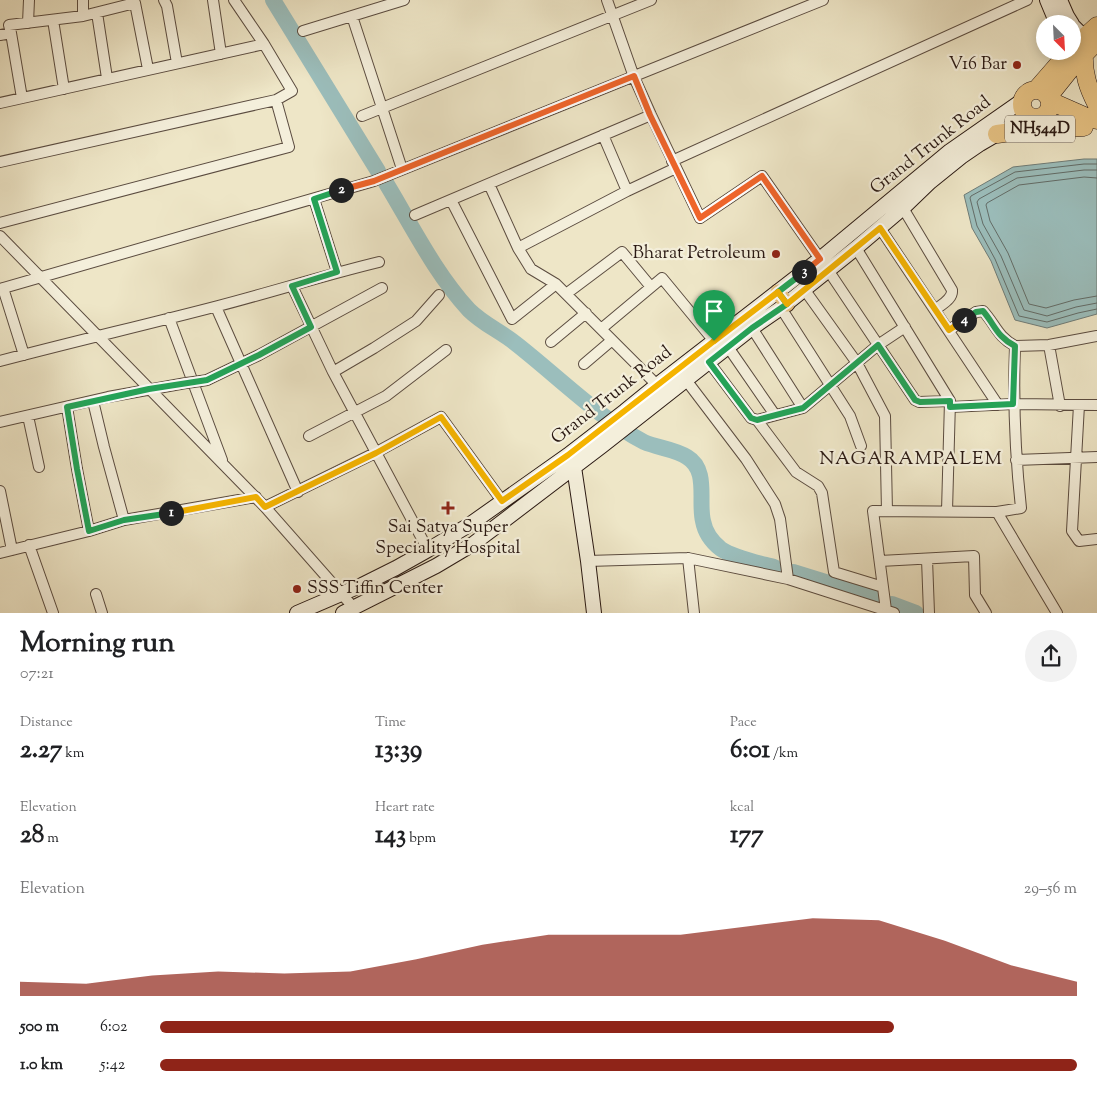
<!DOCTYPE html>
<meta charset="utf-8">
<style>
body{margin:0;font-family:"Sorts Mill Goudy",serif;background:#f2f2f2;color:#202124;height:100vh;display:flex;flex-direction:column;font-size:19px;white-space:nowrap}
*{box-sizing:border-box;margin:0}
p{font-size:16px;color:#757577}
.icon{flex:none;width:28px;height:28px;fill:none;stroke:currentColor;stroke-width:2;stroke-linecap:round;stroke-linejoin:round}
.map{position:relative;height:613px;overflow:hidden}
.details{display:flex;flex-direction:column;background:#fff;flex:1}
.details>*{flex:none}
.needle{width:32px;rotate:156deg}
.tools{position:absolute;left:1036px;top:15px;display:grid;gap:10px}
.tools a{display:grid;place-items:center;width:45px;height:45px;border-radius:50%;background:#fff;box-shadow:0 2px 12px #0003;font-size:25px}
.pin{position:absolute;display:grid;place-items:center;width:42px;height:42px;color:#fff;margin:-51px -21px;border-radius:50% 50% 50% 0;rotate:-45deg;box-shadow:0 0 5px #0007}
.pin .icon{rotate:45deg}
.km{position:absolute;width:25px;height:25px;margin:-12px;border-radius:50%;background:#222;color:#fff;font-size:14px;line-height:25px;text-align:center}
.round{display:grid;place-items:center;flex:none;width:52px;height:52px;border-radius:26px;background:#f2f2f2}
.overview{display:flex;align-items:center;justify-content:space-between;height:85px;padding:0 20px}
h1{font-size:28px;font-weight:700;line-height:38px}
.figures{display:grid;grid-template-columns:repeat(3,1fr);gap:8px;height:85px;padding:5px 20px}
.figures div{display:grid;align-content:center}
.figures b{font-size:25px;font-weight:700}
.figures small{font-size:14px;font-weight:400}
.figures p{font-size:14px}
.chart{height:140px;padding:10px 20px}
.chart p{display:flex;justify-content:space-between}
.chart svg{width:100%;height:90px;margin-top:5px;fill:#8f2418;opacity:.7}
ul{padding:0 20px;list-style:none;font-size:16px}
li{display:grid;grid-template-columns:80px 60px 1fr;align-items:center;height:38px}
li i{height:12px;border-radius:6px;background:#8f2418}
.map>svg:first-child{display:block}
.water{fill:#9bbebc;stroke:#6e7c78}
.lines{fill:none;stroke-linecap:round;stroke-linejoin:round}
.shore{stroke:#626c68;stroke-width:1}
.river{stroke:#9bbebc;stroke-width:16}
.street-casing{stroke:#5b4c40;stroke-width:12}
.secondary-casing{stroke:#2a1913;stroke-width:16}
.primary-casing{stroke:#2a1913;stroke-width:17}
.highway-casing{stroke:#2a1913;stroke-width:19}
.street{stroke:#f4efdb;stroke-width:10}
.secondary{stroke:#f4efdb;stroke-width:14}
.primary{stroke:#e7c384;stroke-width:15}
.highway{stroke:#e7c384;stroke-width:18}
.street-bridge-casing{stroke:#5b4c40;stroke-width:12;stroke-linecap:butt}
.street-bridge{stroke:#f4efdb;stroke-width:10}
.split-1-casing{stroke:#fff;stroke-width:10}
.split-2-casing{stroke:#fff;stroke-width:10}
.split-3-casing{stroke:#fff;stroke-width:10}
.split-4-casing{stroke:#fff;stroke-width:10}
.split-5-casing{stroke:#fff;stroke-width:10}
.split-1{stroke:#f5b400;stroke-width:6}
.split-2{stroke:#22a559;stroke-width:6}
.split-3{stroke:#f0652b;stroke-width:6}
.split-4{stroke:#22a559;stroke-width:6}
.split-5{stroke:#f5b400;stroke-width:6}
.poi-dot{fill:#8f2418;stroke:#f4efdb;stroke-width:2}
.labels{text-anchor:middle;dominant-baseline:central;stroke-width:4.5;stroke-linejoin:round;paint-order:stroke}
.shield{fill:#f4efdb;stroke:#67594f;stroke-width:1}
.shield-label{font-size:16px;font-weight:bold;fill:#2a1913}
.poi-label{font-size:18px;fill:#2a1913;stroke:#f4efdb;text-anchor:end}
.street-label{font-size:18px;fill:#2a1913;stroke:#f4efdb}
.neighbourhood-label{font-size:19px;letter-spacing:1px;fill:#2a1913;stroke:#f4efdb}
</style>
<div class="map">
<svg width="1097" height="613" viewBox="0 0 1097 613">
<rect width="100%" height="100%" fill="#eee6c7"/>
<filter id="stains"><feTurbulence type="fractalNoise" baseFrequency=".004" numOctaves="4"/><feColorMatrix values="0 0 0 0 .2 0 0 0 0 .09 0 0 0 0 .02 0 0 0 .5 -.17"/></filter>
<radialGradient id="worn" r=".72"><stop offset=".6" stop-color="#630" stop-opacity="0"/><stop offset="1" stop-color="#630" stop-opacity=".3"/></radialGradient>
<!-- water -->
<path class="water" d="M 1084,159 L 1097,159 L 1097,314 L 1047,328 L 1015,320 L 991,261 L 972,228 L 964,195 L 1013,167 Z"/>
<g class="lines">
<!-- shore -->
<path class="shore" d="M 1097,164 L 1084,164 L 1015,172 L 971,196 L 970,198 L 977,226 L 995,259 L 1019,316 L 1047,322 L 1078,313 L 1097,309
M 1097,170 L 1084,170 L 1017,178 L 979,199 L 977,202 L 983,224 L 1001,256 L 1024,310 L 1047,316 L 1076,307 L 1097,303
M 1097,178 L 1084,177 L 1019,185 L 987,203 L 986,205 L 990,221 L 1008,253 L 1029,304 L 1046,308 L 1074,300 L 1097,296"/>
<!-- river -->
<path class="river" d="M 273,0 L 378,171
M 386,183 C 412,226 435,273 469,310 C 483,324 500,331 515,343 C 555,374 600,419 644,442 C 658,448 675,449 687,457 C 709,470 698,501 703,521 C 705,532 712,542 721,549 C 734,558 759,563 774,567
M 793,572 L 877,598
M 892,604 L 916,613"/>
<!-- street casing -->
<g class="street-casing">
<path id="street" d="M 83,0 L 83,16
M 164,0 L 167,6 L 177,63
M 213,0 L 221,54
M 607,0 L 634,77 L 651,115 L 700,218 L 762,176 L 820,259
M 97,13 L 107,78
M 352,16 L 402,169
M 53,20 L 64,89
M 28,23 L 29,0
M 303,31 L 404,0
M 11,33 L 9,25 L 83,16 L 135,3 L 148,69
M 0,35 L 11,33 L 22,98
M 0,103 L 264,44
M 362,116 L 651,0
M 603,135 L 627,191
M 672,161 L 1027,0
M 0,162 L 276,100 L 292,91 L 264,44 L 234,0
M 489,184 L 518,248 L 531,269 L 556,284 L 657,385
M 314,199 L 337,272
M 451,200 L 512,319 L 556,284
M 903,208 L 952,290 C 953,299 942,304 935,310
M 415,215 L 651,115
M 0,223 L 289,147 L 276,100
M 880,228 L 998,405
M 0,236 L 265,507 L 354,608
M 518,248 L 627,191 L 676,168
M 856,248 L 950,401 L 947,511
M 828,270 L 915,400 L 919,402 L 950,401
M 292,286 L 333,372 L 428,550
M 3,288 L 24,355
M 0,289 L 374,181 L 823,0
M 804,289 L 857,363 L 885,416 L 887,511
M 566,294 L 622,252 L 651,287
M 216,307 L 298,492
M 781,308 L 850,416 L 861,446
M 169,318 L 222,460
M 752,328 L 803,408
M 601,329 L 662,278 L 714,341
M 949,330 L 976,312 L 983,311 C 996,325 997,336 1015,346
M 551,342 L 586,313
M 1049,345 L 1060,406
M 728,347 L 775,415
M 0,361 C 72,342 145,325 218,306 C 272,292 325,275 379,262
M 709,362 L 751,418 L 757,420
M 584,364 L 611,341
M 333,372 L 374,348 L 416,321 L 439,295
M 686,380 L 746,459 L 775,504 L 780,519 L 788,579
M 201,381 L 207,380 L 259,355 L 382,288
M 93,401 L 104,447 L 124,520
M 1079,405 L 1072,531 L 1079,541 L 1097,539
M 67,407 L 77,469 L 89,531
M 950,407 L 1013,404 L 1097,405
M 28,416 L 39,467
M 0,422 L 108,397 L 186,383
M 309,436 L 386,396 L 446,350
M 1016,460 L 1097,457
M 0,491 L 12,550
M 265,507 L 375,453 L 441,417 L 502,501
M 997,512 L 1057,613
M 29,545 L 53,613
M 0,553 L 89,531 L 124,520 L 256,497
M 688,558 L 694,613
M 927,559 L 929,613
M 588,561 L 688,558 L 788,579 L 894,613
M 880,561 L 974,556 L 975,595 L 986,613
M 883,587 L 834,572 L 822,493 L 818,486 L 796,472 L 757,420 L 803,408 L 878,345 L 905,327
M 96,594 L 102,613
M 884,613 L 886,610 L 873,511 L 997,512 L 1021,508 C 1015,453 1013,400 1015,346 L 1049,345 L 1097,336"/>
</g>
<!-- secondary casing -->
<g class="secondary-casing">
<path id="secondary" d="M 1047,0 L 1057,24
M 1060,0 L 1067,16 L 1072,24
M 1072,25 L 1091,44
M 574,467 L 588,561 L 594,613
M 297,613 L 362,585 L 396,568 L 428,550 L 469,525 L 568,455 L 625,411 L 657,385 L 820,259 L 950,151 L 1023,100
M 343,613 L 436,566 L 473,544 L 602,446 L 752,328 L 781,308 L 856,248 L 903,208 L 930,182 L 961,157 L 980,144 L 1028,116"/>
</g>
<!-- primary casing -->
<g class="primary-casing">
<path id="primary" d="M 778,292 L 787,304"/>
</g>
<!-- highway casing -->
<g class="highway-casing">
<path id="highway" d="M 1076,45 L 1097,26
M 1084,54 C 1083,73 1088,88 1097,105
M1022 104a14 14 0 1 1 28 0a14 14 0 1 1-28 0Z
M 1036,90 L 1070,51
M 1048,97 L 1072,67 L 1097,41
M 1050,101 L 1084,116 L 1097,120
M 997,134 L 1027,130 L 1084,127"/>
</g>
<!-- street -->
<use href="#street" class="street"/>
<!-- secondary -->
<use href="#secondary" class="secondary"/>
<!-- primary -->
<use href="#primary" class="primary"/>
<!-- highway -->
<use href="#highway" class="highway"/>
<!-- street-bridge casing -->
<g class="street-bridge-casing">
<path id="street-bridge" d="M 186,383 L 201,381"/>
</g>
<!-- street-bridge -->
<use href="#street-bridge" class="street-bridge"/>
</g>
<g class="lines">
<!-- split-1 casing -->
<g class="split-1-casing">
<path id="split-1" d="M 171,513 L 256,497 L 265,507 L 376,453 L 441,417 L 502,501 L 568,455 L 714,341"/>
</g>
<!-- split-2 casing -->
<g class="split-2-casing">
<path id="split-2" d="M 171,513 L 124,520 L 89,531 L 77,469 L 67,407 L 149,389 L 207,380 L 259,355 L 311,327 L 292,286 L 337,272 L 314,199 L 341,190"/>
</g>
<!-- split-3 casing -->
<g class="split-3-casing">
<path id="split-3" d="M 341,190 L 374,181 L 634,76 L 650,115 L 700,218 L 762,176 L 820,259 L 804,272"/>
</g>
<!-- split-4 casing -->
<g class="split-4-casing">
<path id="split-4" d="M 804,272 L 778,292 L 787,304 L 752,328 L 709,362 L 751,418 L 757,420 L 803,408 L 878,345 L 915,400 L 920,402 L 950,401 L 950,407 L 1013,404 L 1015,346 C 997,337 995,325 983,311 L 976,312 L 964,320"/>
</g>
<!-- split-5 casing -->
<g class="split-5-casing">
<path id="split-5" d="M 714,341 L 778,292 L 787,304 L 880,228 L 949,330 L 964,320"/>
</g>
<!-- split-1 -->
<use href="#split-1" class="split-1"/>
<!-- split-2 -->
<use href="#split-2" class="split-2"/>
<!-- split-3 -->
<use href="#split-3" class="split-3"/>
<!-- split-4 -->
<use href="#split-4" class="split-4"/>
<!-- split-5 -->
<use href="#split-5" class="split-5"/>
</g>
<!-- markers -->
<g class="poi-dot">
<circle cx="1017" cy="65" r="5"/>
<circle cx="776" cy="254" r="5"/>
<path d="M445.5 500.5h5v5h5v5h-5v5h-5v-5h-5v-5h5z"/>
<circle cx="297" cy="589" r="5"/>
</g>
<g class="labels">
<!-- shield labels -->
<rect class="shield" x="1005" y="115.5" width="70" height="27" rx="4"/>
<g class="shield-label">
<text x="1040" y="129">NH544D</text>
</g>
<!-- poi labels -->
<g class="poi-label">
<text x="1007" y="65">V16 Bar</text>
<text x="766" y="254">Bharat Petroleum</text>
<text x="448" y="528" text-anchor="middle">Sai Satya Super<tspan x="448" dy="21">Speciality Hospital</tspan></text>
<text x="307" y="589" text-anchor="start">SSS Tiffin Center</text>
</g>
<!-- street labels -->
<g class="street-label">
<text transform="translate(931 146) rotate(-38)">Grand Trunk Road</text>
<text transform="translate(612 396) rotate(-38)">Grand Trunk Road</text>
</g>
<!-- neighbourhood labels -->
<g class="neighbourhood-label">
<text x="911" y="459">NAGARAMPALEM</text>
</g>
</g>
<rect width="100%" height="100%" filter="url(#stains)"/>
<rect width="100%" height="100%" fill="url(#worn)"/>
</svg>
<div class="tools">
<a><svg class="needle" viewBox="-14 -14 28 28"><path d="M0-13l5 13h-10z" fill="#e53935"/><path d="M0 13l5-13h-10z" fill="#757577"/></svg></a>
</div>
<div class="pin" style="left:714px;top:341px;background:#1e9e55"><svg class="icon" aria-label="arrive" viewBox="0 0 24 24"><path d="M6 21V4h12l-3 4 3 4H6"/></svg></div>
<b class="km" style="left:171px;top:513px">1</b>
<b class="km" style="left:341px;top:190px">2</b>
<b class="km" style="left:804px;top:272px">3</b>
<b class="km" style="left:964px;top:320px">4</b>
</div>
<section class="details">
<div class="overview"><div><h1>Morning run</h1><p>07:21</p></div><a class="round"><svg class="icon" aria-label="share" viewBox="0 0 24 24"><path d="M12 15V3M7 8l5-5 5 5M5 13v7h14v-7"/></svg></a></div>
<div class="figures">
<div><p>Distance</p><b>2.27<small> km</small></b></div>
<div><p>Time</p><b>13:39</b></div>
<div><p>Pace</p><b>6:01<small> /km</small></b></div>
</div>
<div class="figures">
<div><p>Elevation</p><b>28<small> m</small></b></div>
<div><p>Heart rate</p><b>143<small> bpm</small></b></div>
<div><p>kcal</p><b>177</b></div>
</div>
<div class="chart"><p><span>Elevation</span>29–56 m</p>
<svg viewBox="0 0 160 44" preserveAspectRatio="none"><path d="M0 44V37L10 38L20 34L30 32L40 33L50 32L60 26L70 19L80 14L90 14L100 14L110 10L120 6L130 7L140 17L150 29L160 37V44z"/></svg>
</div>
<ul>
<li><b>500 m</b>6:02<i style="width:80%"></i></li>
<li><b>1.0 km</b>5:42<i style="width:100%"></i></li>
</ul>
</section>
